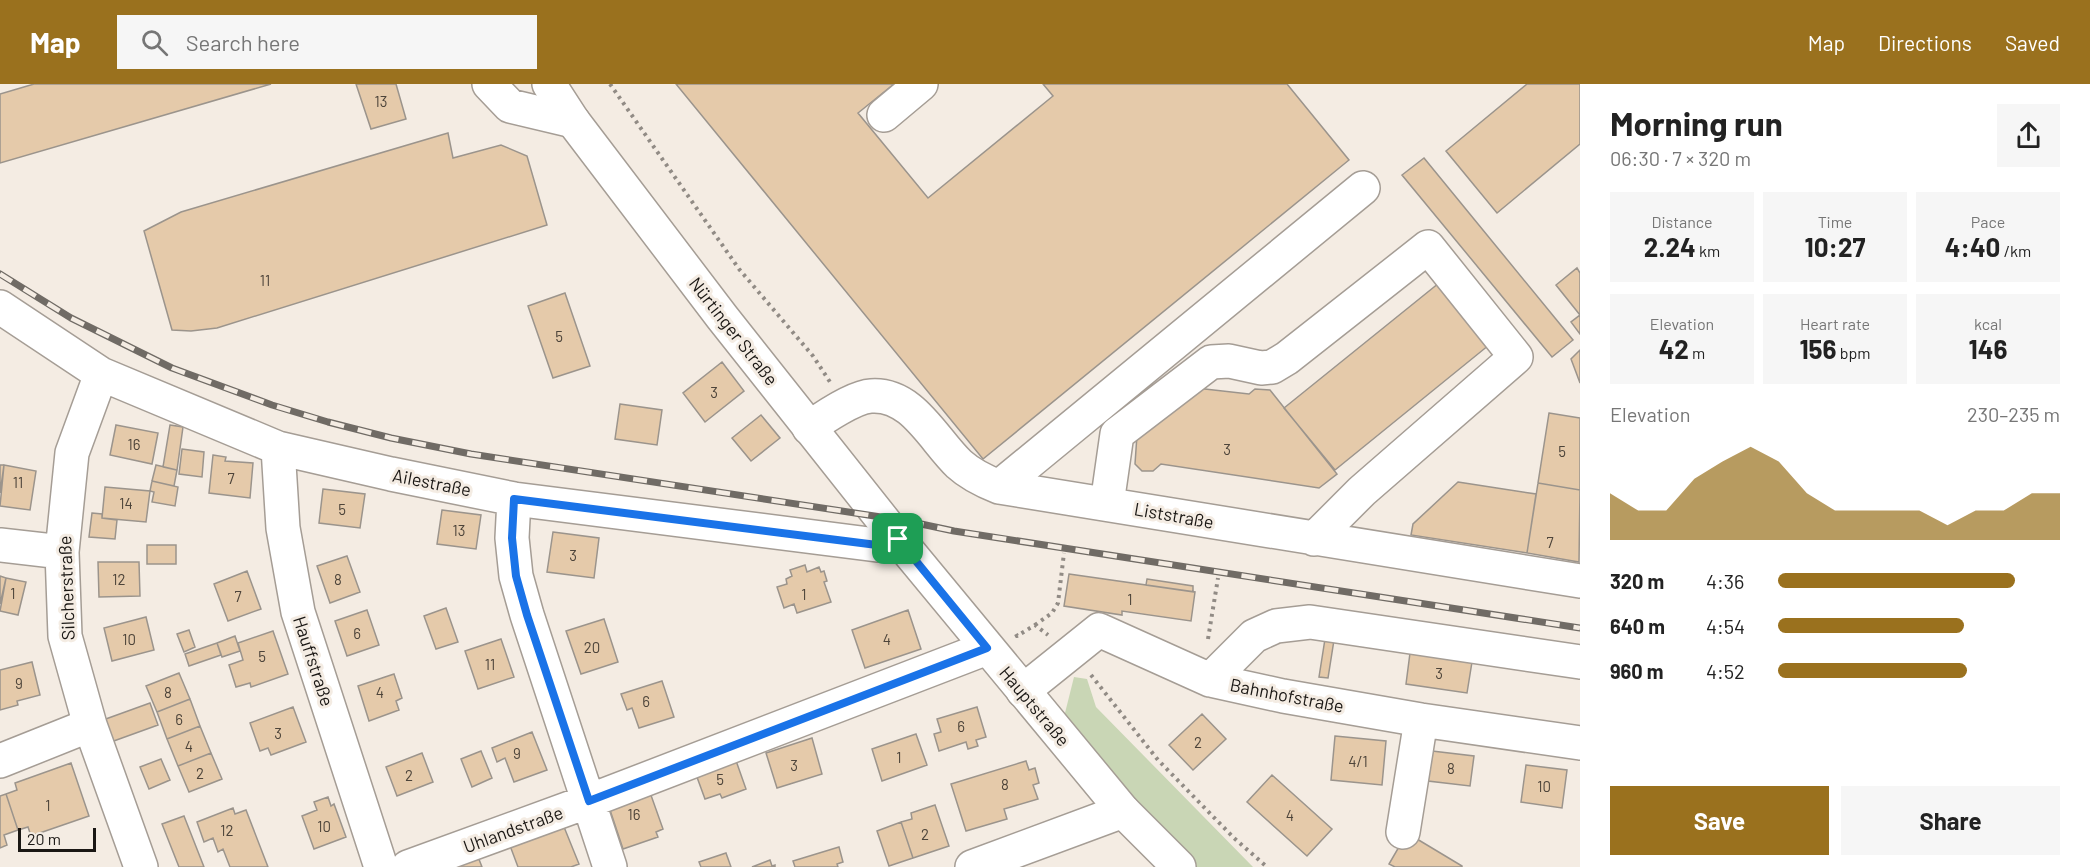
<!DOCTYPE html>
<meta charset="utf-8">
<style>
body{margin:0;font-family:Barlow,sans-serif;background:#f6f6f6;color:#222;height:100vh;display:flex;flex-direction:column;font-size:22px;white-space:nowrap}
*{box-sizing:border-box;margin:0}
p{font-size:20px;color:#767676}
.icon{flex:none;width:33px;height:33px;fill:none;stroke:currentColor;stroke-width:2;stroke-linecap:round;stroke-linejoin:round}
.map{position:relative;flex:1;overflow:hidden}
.panel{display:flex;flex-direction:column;background:#fff;width:510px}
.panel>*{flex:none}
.scale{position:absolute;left:18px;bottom:15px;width:78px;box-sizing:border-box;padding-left:6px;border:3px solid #1a1714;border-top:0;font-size:16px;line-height:21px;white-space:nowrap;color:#1a1714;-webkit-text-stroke:4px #f4ece3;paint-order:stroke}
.pin{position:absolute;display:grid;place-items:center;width:51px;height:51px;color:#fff;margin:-26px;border-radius:12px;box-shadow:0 3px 9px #0006}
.round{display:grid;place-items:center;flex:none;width:63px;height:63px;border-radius:0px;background:#f6f6f6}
.summary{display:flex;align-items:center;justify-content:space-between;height:102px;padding:0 30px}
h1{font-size:33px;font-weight:700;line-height:45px}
.metrics{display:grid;grid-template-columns:repeat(3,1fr);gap:9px;height:102px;padding:6px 30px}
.metrics div{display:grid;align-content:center;border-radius:0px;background:#f6f6f6;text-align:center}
.metrics b{font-size:26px;font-weight:700}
.metrics small{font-size:16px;font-weight:400}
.metrics p{font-size:16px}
.chart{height:168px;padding:12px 30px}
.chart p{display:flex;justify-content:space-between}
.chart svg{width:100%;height:108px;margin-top:6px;fill:#9a711e;opacity:.7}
.cta{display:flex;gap:12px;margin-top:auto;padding:12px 30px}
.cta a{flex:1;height:69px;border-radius:0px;background:#9a711e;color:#fff;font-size:24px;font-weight:700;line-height:69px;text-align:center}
.cta a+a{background:#f6f6f6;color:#222}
ul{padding:0 30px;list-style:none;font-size:20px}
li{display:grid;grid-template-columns:96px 72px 1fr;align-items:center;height:45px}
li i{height:15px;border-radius:8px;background:#9a711e}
header{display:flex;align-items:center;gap:36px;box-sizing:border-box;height:84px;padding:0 30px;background:#9a711e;color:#fff}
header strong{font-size:28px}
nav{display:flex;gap:33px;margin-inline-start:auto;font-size:21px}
.search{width:420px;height:54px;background:#f6f6f6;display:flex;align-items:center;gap:15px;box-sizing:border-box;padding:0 21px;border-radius:0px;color:#767676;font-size:22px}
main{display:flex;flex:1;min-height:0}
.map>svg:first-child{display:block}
.green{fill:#c9d6b5}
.building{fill:#e5caaa;stroke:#9b948c;stroke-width:1.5}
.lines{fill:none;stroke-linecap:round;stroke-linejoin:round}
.minor-casing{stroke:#a59d95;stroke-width:36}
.major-casing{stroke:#a59d95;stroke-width:36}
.path{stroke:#918b85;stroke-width:4;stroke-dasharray:3 4.5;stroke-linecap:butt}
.minor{stroke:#fff;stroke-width:33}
.major{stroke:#fff;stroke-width:33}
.rail-casing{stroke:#706b65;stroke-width:7}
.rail{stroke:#f4ece3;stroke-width:4.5;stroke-dasharray:14;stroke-linecap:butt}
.route-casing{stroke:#fff;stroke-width:12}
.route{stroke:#1a73e8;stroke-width:8}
.labels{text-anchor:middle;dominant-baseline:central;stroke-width:6;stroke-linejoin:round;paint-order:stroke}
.number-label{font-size:15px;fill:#4d443a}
.street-label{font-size:18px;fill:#1a1714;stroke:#f4ece3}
</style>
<header>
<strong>Map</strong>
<div class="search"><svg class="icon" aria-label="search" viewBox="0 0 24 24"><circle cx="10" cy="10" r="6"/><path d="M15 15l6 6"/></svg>Search here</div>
<nav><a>Map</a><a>Directions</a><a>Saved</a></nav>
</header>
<main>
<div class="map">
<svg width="1580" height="783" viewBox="0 0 1580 783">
<rect width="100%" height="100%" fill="#f4ece3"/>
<!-- green -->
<path class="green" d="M 1074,593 L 1087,595 L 1096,623 L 1253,783 L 1190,783 L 1063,637 Z"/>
<!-- building -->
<path class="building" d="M 34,0 L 271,0 L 0,79 L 0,10 Z
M 356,0 L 396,0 L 406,35 L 371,45 Z
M 676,0 L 894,0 L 858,29 L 928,114 L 1053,12 L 1043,0 L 1287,0 L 1349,76 L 983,375 Z
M 1527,0 L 1580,0 L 1580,60 L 1497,129 L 1446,67 Z
M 448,49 L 453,74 L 501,61 L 527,72 L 547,141 L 217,244 L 191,247 L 172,246 L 144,147 L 181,128 Z
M 1424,74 L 1573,256 L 1552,273 L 1402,91 Z
M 1577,184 L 1580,189 L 1580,231 L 1556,201 Z
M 1439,199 L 1489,261 L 1335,386 L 1284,324 Z
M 565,209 L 590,282 L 553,294 L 528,222 Z
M 1580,231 L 1580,250 L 1571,238 Z
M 1580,266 L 1580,299 L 1571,275 Z
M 722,278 L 744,307 L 705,338 L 683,309 Z
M 1196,304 L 1249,310 L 1255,305 L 1270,306 L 1337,390 L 1319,404 L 1161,380 L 1153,387 L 1142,387 L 1135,380 L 1137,351 Z
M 620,320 L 662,326 L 657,361 L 615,355 Z
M 1549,329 L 1580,334 L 1580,406 L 1538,399 Z
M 761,331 L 780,354 L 751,377 L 732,354 Z
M 116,341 L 158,349 L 152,380 L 110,371 Z
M 170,341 L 183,343 L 177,386 L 163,383 Z
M 182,365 L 204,368 L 202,393 L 179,390 Z
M 213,371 L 226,373 L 225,377 L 253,379 L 250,414 L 209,409 Z
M 0,381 L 4,381 L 0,409 Z
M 4,381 L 36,387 L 30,426 L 0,422 Z
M 156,381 L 177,386 L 174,402 L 152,397 Z
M 152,397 L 178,403 L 175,422 L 152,418 L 154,408 L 150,407 Z
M 1458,398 L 1536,410 L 1527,469 L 1411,451 L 1413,440 Z
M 1538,399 L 1580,406 L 1579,478 L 1527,469 Z
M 105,403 L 150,407 L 146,438 L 102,434 Z
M 323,405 L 365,410 L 360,444 L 319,439 Z
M 442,426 L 481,431 L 476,465 L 437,460 Z
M 92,429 L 102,430 L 102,434 L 117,436 L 115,455 L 89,453 Z
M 553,448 L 599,454 L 594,494 L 547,488 Z
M 147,461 L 176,461 L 176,480 L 147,480 Z
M 347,472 L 360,508 L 330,519 L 317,482 Z
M 98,478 L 139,478 L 140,512 L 99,513 Z
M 805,481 L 807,488 L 819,483 L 821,488 L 824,487 L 827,497 L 824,498 L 831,518 L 797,529 L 794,520 L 784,524 L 777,503 L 787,500 L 786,495 L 792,492 L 790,486 Z
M 247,487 L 261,525 L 228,537 L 214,500 Z
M 1069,490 L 1195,508 L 1191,537 L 1122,527 L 1122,531 L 1064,522 Z
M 0,492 L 6,494 L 0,520 Z
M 6,494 L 26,498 L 18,531 L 0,527 Z
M 1147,495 L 1193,502 L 1193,508 L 1146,501 Z
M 446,524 L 458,558 L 436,565 L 424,532 Z
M 367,526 L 379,561 L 347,572 L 335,537 Z
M 908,526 L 921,565 L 865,584 L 852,546 Z
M 146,533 L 154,566 L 112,577 L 104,544 Z
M 604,535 L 618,578 L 581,590 L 566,547 Z
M 189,546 L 195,563 L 184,568 L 177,550 Z
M 273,547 L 288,590 L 251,603 L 250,599 L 236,603 L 229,581 L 243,576 L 238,559 Z
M 235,552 L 240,567 L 222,573 L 217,559 Z
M 501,555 L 514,593 L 478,605 L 465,567 Z
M 1325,555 L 1334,556 L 1328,594 L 1319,593 Z
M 217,559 L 221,571 L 189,582 L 185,570 Z
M 1410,569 L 1472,578 L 1467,609 L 1406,600 Z
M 32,578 L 40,611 L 17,617 L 18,621 L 0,626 L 0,586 Z
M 179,589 L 190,615 L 157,628 L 146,602 Z
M 394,590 L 402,614 L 396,617 L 399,626 L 369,637 L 358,602 Z
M 662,597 L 674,633 L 639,644 L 632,624 L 627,626 L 621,610 Z
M 190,615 L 200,642 L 167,655 L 157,628 Z
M 150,619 L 158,641 L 111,658 L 103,636 Z
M 293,623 L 306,658 L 271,671 L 268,664 L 260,667 L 250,639 Z
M 977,623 L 986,653 L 976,656 L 978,662 L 968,665 L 966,658 L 939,667 L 934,650 L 941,648 L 937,635 Z
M 1202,630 L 1226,655 L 1193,686 L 1169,661 Z
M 200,642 L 211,669 L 178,682 L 167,655 Z
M 532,648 L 547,686 L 514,698 L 505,674 L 497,678 L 492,664 Z
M 916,650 L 927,681 L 882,697 L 872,665 Z
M 1335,652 L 1386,657 L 1382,701 L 1331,696 Z
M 812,654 L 822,690 L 777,704 L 766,669 Z
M 481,667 L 492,694 L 472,703 L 461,675 Z
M 1432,667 L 1474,672 L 1470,702 L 1428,697 Z
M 211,669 L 222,695 L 189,708 L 178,682 Z
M 422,669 L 433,698 L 397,712 L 386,683 Z
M 734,671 L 746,705 L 722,714 L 720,710 L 705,715 L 694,685 Z
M 161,675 L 170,696 L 149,705 L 140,683 Z
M 1026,677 L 1029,686 L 1035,684 L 1039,699 L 1033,701 L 1038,715 L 1004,725 L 1007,735 L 966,747 L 951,700 Z
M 71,679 L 89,732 L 31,752 L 28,743 L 18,746 L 6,710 L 17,706 L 15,699 Z
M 1526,681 L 1567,686 L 1562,724 L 1521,718 Z
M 1272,691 L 1332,745 L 1307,772 L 1247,718 Z
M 647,700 L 663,745 L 656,748 L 658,753 L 623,765 L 606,714 Z
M 6,710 L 18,746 L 4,751 L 7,761 L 0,764 L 0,712 Z
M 328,713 L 331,722 L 334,720 L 346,753 L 314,765 L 302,732 L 317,726 L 314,718 Z
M 935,721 L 949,762 L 913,774 L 901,738 L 912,735 L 911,729 Z
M 233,724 L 235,730 L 246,726 L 268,783 L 230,783 L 223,765 L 218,768 L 213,754 L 204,758 L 197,738 Z
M 184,732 L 204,783 L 179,783 L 162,740 Z
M 562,738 L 579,780 L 571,783 L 518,783 L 509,759 Z
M 901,738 L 913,774 L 889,782 L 877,747 Z
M 1407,749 L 1462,782 L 1462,783 L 1395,783 L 1389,780 Z
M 839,763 L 843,778 L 837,780 L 838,783 L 795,783 L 793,777 Z
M 475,765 L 482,783 L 450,783 Z
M 726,769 L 731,783 L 701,783 L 699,778 Z
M 770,776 L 772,782 L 775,781 L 775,783 L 752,783 Z"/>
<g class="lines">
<!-- minor casing -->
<g class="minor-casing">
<path id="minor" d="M 489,0 L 510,22 L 573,37
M 884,31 L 921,0
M 0,223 L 101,290 L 278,364 L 391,390 L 514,415 L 877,461 L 898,455
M 101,290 L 72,369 L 62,468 L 65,552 L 90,641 L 141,783
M 809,344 C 823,334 854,313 871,312 C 912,309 933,355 959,380 C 971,391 984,397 999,403 L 1580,497
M 278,364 L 283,444 L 298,528 L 381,783
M 999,403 L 1363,104
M 514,415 L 512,454 L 516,492 L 527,531 L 610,783
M 1107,420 L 1117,350 L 1211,278 L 1229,277 L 1261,284 L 1272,283 L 1287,274 L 1428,163 L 1516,273 L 1362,407 L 1314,455
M 0,461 L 62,468
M 1210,596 L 1254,552 L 1276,542 L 1310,538 L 1580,578
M 1023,607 L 1099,546 L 1210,596 L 1283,612 L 1421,636 L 1580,659
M 0,677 L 90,641
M 1403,748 L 1421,636
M 408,783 L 589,717 L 987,564
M 972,783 L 1123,727"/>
</g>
<!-- major casing -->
<g class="major-casing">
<path id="major" d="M 549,0 L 573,37 L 722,233 L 898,455 L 1123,727 L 1179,783"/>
</g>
<!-- path -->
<path class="path" d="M 610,0 L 739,185 L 813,272 L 830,298
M 1035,541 L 1052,529 L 1058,519 L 1064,469
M 1016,550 L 1017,552 L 1035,541 L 1048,551
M 1208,555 L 1218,494
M 1091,591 L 1158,676 L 1234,754 L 1267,783"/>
<!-- minor -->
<use href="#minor" class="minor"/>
<!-- major -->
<use href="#major" class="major"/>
<!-- rail casing -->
<g class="rail-casing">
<path id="rail" d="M 0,190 L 71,234 L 172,284 L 272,321 L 328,338 L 391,354 L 471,370 L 907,437 L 954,447 L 1580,544"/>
</g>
<!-- rail -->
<use href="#rail" class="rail"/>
</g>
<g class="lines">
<!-- route casing -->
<g class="route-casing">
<path id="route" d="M 514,415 L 877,461 L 898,455 L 987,564 L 589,717 L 527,531 L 516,492 L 512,454 Z"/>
</g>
<!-- route -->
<use href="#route" class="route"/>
</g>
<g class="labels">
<!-- number labels -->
<g class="number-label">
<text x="381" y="17">13</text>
<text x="265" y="196">11</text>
<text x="559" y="252">5</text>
<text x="714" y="308">3</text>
<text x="134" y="360">16</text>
<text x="1227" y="365">3</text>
<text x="1562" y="367">5</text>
<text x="231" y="394">7</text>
<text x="18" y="398">11</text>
<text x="126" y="419">14</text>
<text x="342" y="425">5</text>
<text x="459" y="446">13</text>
<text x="1550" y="458">7</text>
<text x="573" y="471">3</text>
<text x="119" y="495">12</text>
<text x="338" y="495">8</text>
<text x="13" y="509">1</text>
<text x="804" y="510">1</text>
<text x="238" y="512">7</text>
<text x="1130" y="515">1</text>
<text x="357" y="549">6</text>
<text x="129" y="555">10</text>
<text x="887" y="555">4</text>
<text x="592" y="563">20</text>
<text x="262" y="572">5</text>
<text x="490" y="580">11</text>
<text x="1439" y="589">3</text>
<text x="19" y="599">9</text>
<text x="168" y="608">8</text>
<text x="380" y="608">4</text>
<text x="646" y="617">6</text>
<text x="179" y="635">6</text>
<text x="961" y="642">6</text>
<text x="278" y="649">3</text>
<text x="1198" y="658">2</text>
<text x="189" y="662">4</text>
<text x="517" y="669">9</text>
<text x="899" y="673">1</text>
<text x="1358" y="677">4/1</text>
<text x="794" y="681">3</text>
<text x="1451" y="684">8</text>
<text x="200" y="689">2</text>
<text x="409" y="691">2</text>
<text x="720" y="695">5</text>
<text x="1005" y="700">8</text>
<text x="1544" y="702">10</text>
<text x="48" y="721">1</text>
<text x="634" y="730">16</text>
<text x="1290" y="731">4</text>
<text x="324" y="742">10</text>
<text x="227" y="746">12</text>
<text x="925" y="750">2</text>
</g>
<!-- street labels -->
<g class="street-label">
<text transform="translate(734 247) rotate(52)">Nürtinger Straße</text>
<text transform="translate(432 398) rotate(11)">Ailestraße</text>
<text transform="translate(1174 431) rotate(10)">Liststraße</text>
<text transform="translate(66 504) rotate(-92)">Silcherstraße</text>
<text transform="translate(314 577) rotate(72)">Hauffstraße</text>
<text transform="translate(1287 611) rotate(11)">Bahnhofstraße</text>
<text transform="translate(1035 622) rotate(50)">Hauptstraße</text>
<text transform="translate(513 745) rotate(-20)">Uhlandstraße</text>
</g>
</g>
</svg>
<div class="scale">20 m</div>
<div class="pin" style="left:898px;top:455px;background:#1e9e55"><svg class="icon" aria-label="arrive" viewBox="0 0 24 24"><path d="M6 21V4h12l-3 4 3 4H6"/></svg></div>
</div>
<section class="panel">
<div class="summary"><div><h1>Morning run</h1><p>06:30 · 7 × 320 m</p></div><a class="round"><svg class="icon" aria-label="share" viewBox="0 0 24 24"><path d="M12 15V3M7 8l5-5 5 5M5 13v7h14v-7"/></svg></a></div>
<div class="metrics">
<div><p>Distance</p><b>2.24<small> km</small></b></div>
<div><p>Time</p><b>10:27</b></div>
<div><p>Pace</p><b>4:40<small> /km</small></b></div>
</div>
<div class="metrics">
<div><p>Elevation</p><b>42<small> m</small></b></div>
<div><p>Heart rate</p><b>156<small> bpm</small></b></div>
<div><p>kcal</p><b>146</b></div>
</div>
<div class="chart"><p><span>Elevation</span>230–235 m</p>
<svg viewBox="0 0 160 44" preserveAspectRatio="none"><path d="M0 44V25L10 32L20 32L30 19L40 12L50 6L60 12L70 25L80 32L90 32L100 32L110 32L120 38L130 32L140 32L150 25L160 25V44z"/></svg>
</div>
<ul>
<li><b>320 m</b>4:36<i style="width:84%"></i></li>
<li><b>640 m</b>4:54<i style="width:66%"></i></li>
<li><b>960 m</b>4:52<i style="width:67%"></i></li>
</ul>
<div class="cta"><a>Save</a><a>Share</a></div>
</section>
</main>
